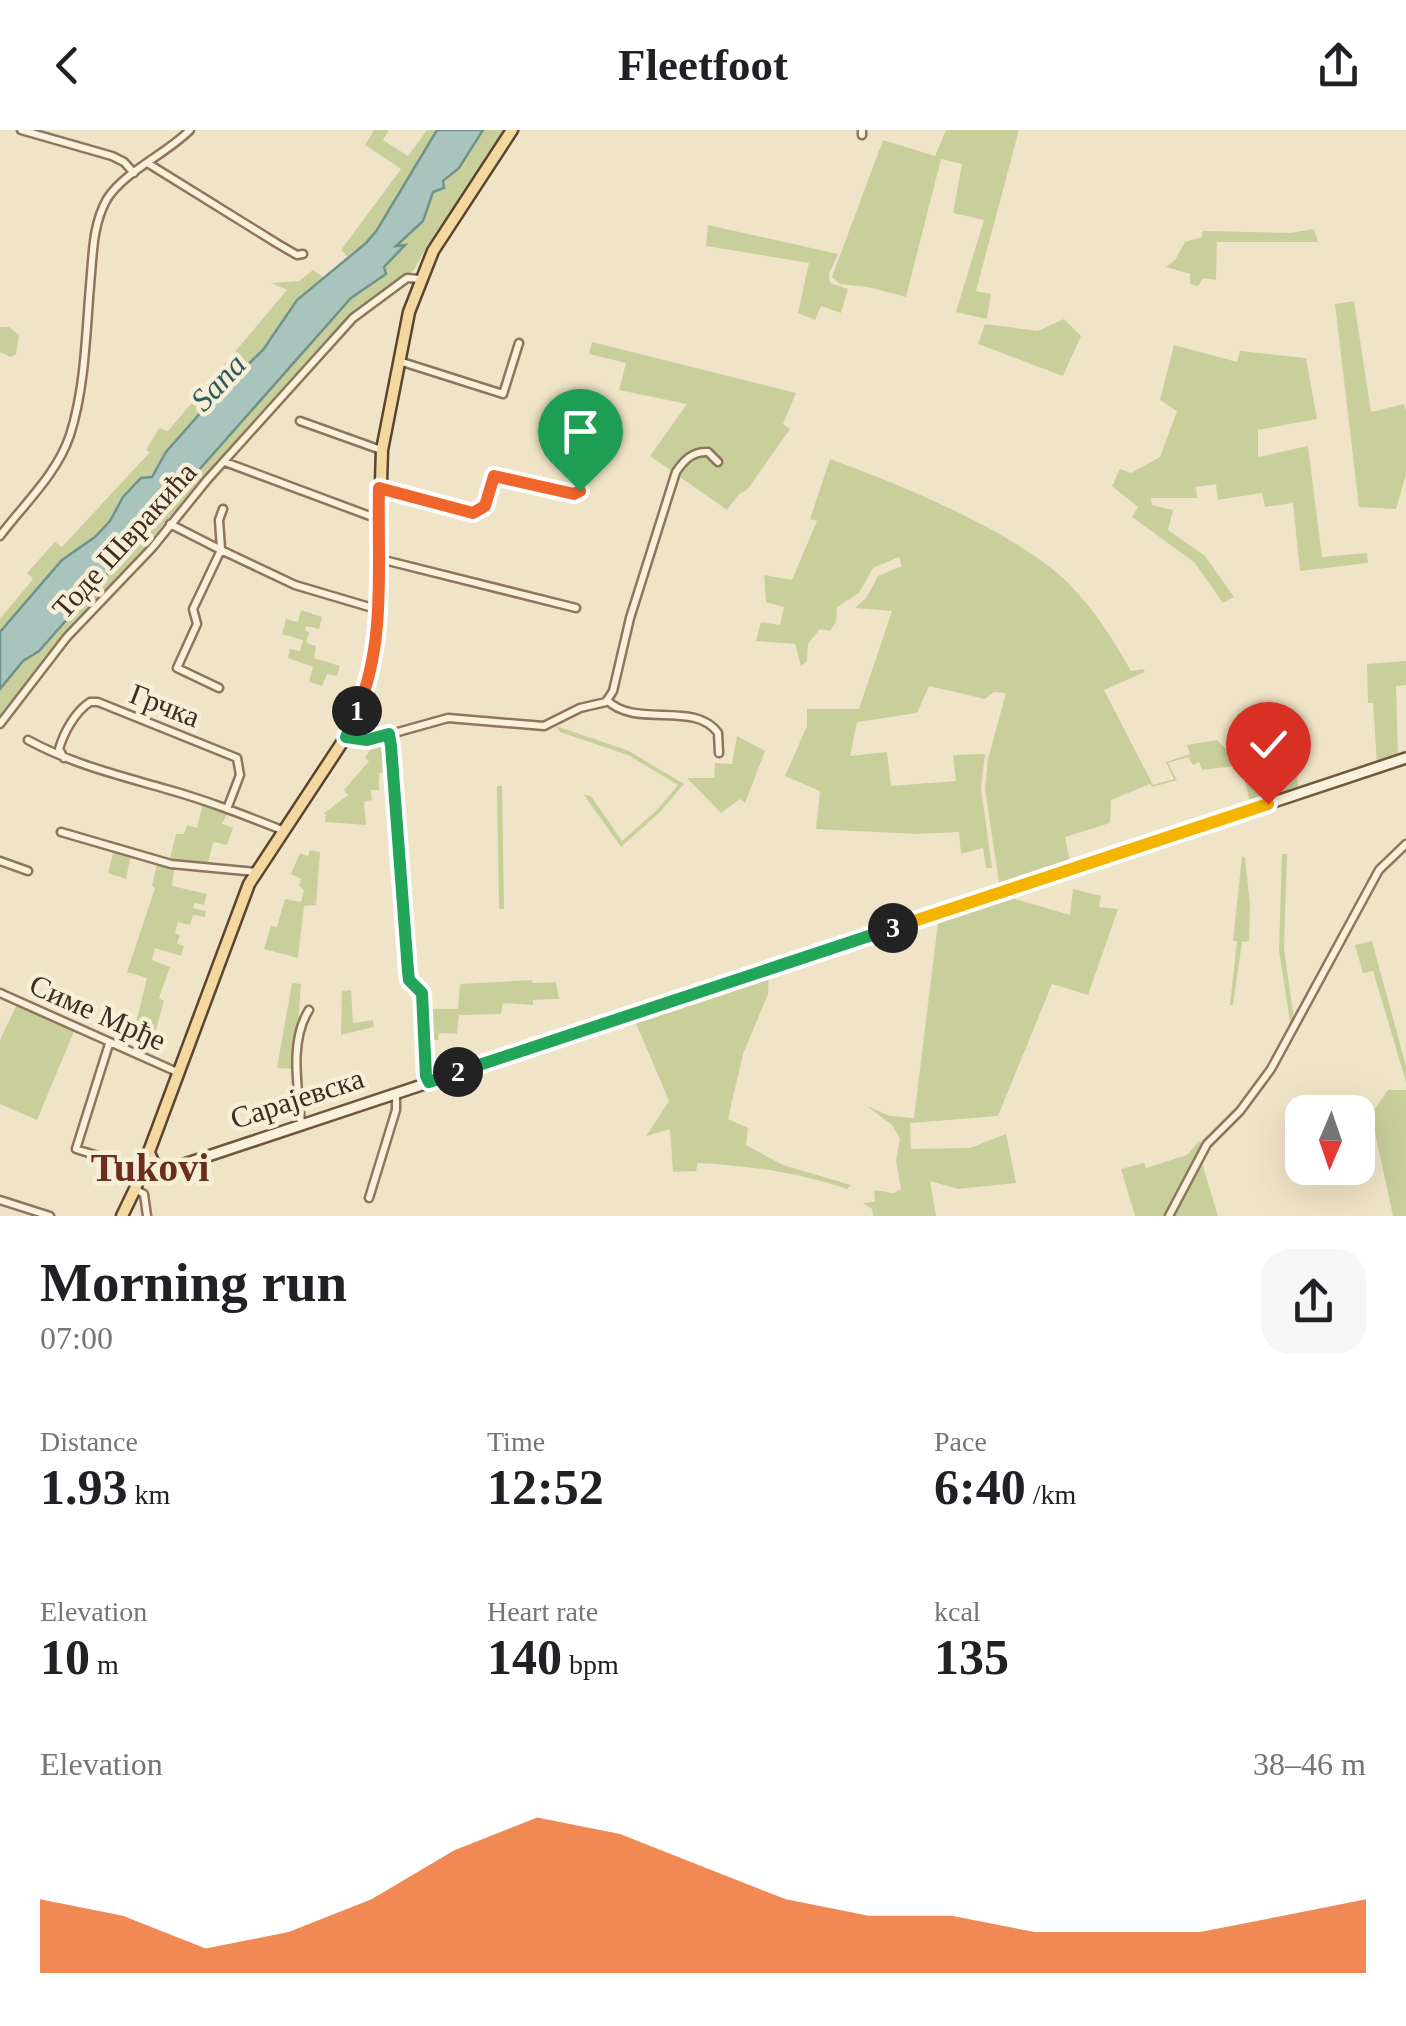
<!DOCTYPE html>
<meta charset="utf-8">
<style>
body{margin:0;font-family:Georgia,serif;background:#f6f6f6;color:#202124;height:100vh;display:flex;flex-direction:column;font-size:38px;white-space:nowrap}
*{box-sizing:border-box;margin:0}
p{font-size:32px;color:#757577}
.icon{flex:none;width:55px;height:55px;fill:none;stroke:currentColor;stroke-width:2;stroke-linecap:round;stroke-linejoin:round}
.map{position:relative;height:1086px;overflow:hidden}
.sheet{display:flex;flex-direction:column;background:#fff;flex:1}
.sheet>*{flex:none}
.needle{width:65px;rotate:182deg}
.tools{position:absolute;left:1285px;top:965px;display:grid;gap:20px}
.tools a{display:grid;place-items:center;width:90px;height:90px;border-radius:20px;background:#fff;box-shadow:0 10px 40px #0002;font-size:50px}
.pin{position:absolute;display:grid;place-items:center;width:85px;height:85px;color:#fff;margin:-102px -42px;border-radius:50% 50% 50% 0;rotate:-45deg;box-shadow:0 0 10px #0007}
.pin .icon{rotate:45deg}
.km{position:absolute;width:50px;height:50px;margin:-25px;border-radius:50%;background:#222;color:#fff;font-size:28px;line-height:50px;text-align:center}
.round{display:grid;place-items:center;flex:none;width:105px;height:105px;border-radius:30px;background:#f6f6f6}
.overview{display:flex;align-items:center;justify-content:space-between;height:170px;padding:0 40px}
h1{font-size:55px;font-weight:600;line-height:75px}
.metrics{display:grid;grid-template-columns:repeat(3,1fr);gap:15px;height:170px;padding:10px 40px}
.metrics div{display:grid;align-content:center}
.metrics b{font-size:50px;font-weight:600}
.metrics small{font-size:28px;font-weight:400}
.metrics p{font-size:28px}
.chart{height:280px;padding:20px 40px}
.chart p{display:flex;justify-content:space-between}
.chart svg{width:100%;height:180px;margin-top:10px;fill:#ea580c;opacity:.7}
header{display:flex;justify-content:space-between;align-items:center;height:130px;padding:0 40px;background:#fff;font-size:45px;font-weight:600}
.map>svg:first-child{display:block}
.green{fill:#c9cf9b}
.water{fill:#a9c4bc;stroke:#6f938a;stroke-width:2.5}
.lines{fill:none;stroke-linecap:round;stroke-linejoin:round}
.street-casing{stroke:#8d765c;stroke-width:11}
.secondary-casing{stroke:#6f573f;stroke-width:14}
.primary-casing{stroke:#5b4430;stroke-width:15}
.street{stroke:#faf1dc;stroke-width:6}
.secondary{stroke:#faf1dc;stroke-width:9}
.primary{stroke:#f3d9a0;stroke-width:10}
.split-1-casing{stroke:#fff;stroke-width:20}
.split-2-casing{stroke:#fff;stroke-width:20}
.split-3-casing{stroke:#fff;stroke-width:20}
.split-4-casing{stroke:#fff;stroke-width:20}
.split-1{stroke:#f0652b;stroke-width:12}
.split-2{stroke:#22a559;stroke-width:12}
.split-3{stroke:#22a559;stroke-width:12}
.split-4{stroke:#f5b400;stroke-width:12}
.labels{text-anchor:middle;dominant-baseline:central;stroke-width:9;stroke-linejoin:round;paint-order:stroke}
.street-label{font-size:30px;fill:#3d2e20;stroke:#f7eed8}
.water-label{font-size:32px;font-style:italic;fill:#2f5d5a;stroke:#f7eed8}
.district-label{font-size:40px;font-weight:bold;fill:#6b2e1e;stroke:#f7eed8}
</style>
<header><svg class="icon" aria-label="back" viewBox="0 0 24 24"><path d="M15 5l-7 7 7 7"/></svg>Fleetfoot<svg class="icon" aria-label="share" viewBox="0 0 24 24"><path d="M12 15V3M7 8l5-5 5 5M5 13v7h14v-7"/></svg></header>
<div class="map">
<svg width="1406" height="1086" viewBox="0 0 1406 1086">
<rect width="100%" height="100%" fill="#f0e4c8"/>
<!-- green -->
<path class="green" d="M 374,0 L 389,0 L 383,10 L 408,26 L 427,0 L 437,0 L 377,100 L 366,113 L 347,126 L 341,120 L 401,39 L 365,15 Z
M 483,0 L 508,0 L 427,116 L 414,140 L 350,190 L 279,263 L 240,311 L 167,390 L 136,429 L 56,515 L 0,589 L 0,559 L 23,531 L 41,519 L 351,168 L 386,144 L 384,137 L 394,117 L 423,90 L 434,62 L 459,38 Z
M 946,0 L 1019,0 L 976,161 L 991,164 L 987,189 L 956,182 L 984,90 L 953,83 L 962,34 L 941,29 L 906,167 L 868,157 L 840,154 L 832,147 L 883,10 L 935,26 Z
M 708,95 L 838,124 L 829,144 L 830,153 L 848,159 L 841,183 L 821,176 L 815,190 L 798,183 L 809,133 L 706,116 Z
M 1314,99 L 1318,112 L 1217,112 L 1216,150 L 1203,148 L 1198,156 L 1190,154 L 1190,144 L 1166,137 L 1175,130 L 1185,112 L 1202,107 L 1203,101 L 1291,103 Z
M 313,140 L 323,147 L 297,170 L 263,220 L 218,263 L 166,322 L 152,347 L 141,348 L 123,367 L 110,391 L 95,407 L 62,430 L 0,502 L 0,489 L 33,449 L 27,443 L 55,412 L 62,417 L 150,322 L 146,320 L 159,298 L 168,301 L 287,160 L 271,153 L 299,151 Z
M 1354,171 L 1371,282 L 1404,274 L 1406,281 L 1406,345 L 1396,379 L 1359,377 L 1335,174 Z
M 1064,189 L 1081,206 L 1063,246 L 978,214 L 985,194 L 1038,201 Z
M 0,197 L 9,197 L 19,205 L 16,224 L 11,227 L 0,222 Z
M 592,212 L 796,263 L 783,294 L 790,299 L 747,360 L 739,364 L 727,380 L 650,326 L 687,274 L 619,260 L 626,233 L 589,224 Z
M 1174,215 L 1237,232 L 1240,221 L 1306,228 L 1317,289 L 1258,300 L 1258,327 L 1308,316 L 1322,427 L 1367,423 L 1368,433 L 1300,441 L 1293,373 L 1265,377 L 1262,363 L 1218,370 L 1216,354 L 1196,357 L 1197,368 L 1151,368 L 1152,375 L 1173,380 L 1168,400 L 1205,426 L 1234,467 L 1223,473 L 1194,432 L 1132,387 L 1138,377 L 1112,356 L 1120,339 L 1131,343 L 1160,327 L 1177,281 L 1160,270 Z
M 830,329 C 901,355 1015,401 1068,453 C 1094,479 1113,509 1131,541 L 1143,539 L 1145,542 L 1104,560 L 1153,655 L 1174,649 L 1166,632 L 1190,624 L 1187,615 L 1217,610 L 1230,623 L 1235,636 L 1202,640 L 1199,632 L 1193,635 L 1188,627 L 1168,633 L 1177,650 L 1152,657 L 1150,654 L 1111,670 L 1110,693 L 1065,707 L 1071,736 L 1000,759 L 985,659 L 988,629 L 1006,563 L 994,562 L 985,569 L 929,556 L 917,583 L 857,592 L 850,626 L 887,622 L 891,656 L 956,651 L 953,625 L 985,624 L 981,658 L 992,738 L 986,738 L 983,718 L 961,724 L 959,702 L 917,704 L 816,699 L 820,661 L 785,646 L 807,596 L 807,579 L 859,579 L 892,481 L 855,478 L 866,468 L 878,446 L 902,436 L 899,427 L 873,438 L 859,463 L 837,477 L 836,492 L 830,501 L 820,499 L 808,514 L 807,531 L 801,536 L 795,514 L 756,511 L 761,492 L 780,495 L 784,477 L 766,472 L 764,445 L 792,450 L 817,391 L 810,389 Z
M 301,480 L 322,487 L 319,499 L 306,496 L 305,500 L 309,503 L 306,513 L 316,516 L 314,528 L 340,536 L 337,546 L 327,544 L 322,556 L 309,552 L 313,537 L 288,528 L 290,519 L 300,521 L 303,510 L 282,504 L 286,489 L 298,492 Z
M 1406,531 L 1406,555 L 1396,556 L 1398,627 L 1377,634 L 1373,573 L 1368,573 L 1367,534 Z
M 556,596 L 629,621 L 684,654 L 660,682 L 621,717 L 584,665 L 591,666 L 622,711 L 657,680 L 678,655 L 628,625 L 560,602 Z
M 737,606 L 765,621 L 745,673 L 740,669 L 721,683 L 687,648 L 714,648 L 715,633 L 732,634 Z
M 376,608 L 383,611 L 383,632 L 390,643 L 379,643 L 379,660 L 371,660 L 372,670 L 364,672 L 366,695 L 325,692 L 326,684 L 323,684 L 348,665 L 344,660 L 369,631 L 365,628 Z
M 1242,639 L 1297,641 L 1298,660 L 1251,676 Z
M 497,656 L 502,656 L 504,779 L 499,779 Z
M 203,673 L 228,682 L 222,694 L 233,698 L 227,715 L 213,712 L 207,738 L 175,734 L 172,756 L 207,764 L 204,775 L 194,773 L 193,778 L 206,781 L 205,787 L 193,785 L 190,795 L 178,792 L 175,803 L 180,805 L 177,813 L 184,816 L 181,826 L 155,818 L 152,830 L 170,837 L 159,868 L 164,871 L 155,903 L 135,897 L 147,848 L 127,842 L 155,758 L 152,756 L 158,729 L 169,732 L 176,704 L 184,704 L 187,695 L 197,698 Z
M 114,719 L 131,724 L 126,749 L 108,743 Z
M 310,720 L 320,722 L 316,775 L 304,776 L 298,828 L 264,819 L 271,796 L 277,797 L 285,769 L 301,772 L 304,760 L 299,756 L 301,749 L 291,744 L 300,723 L 308,726 Z
M 1282,724 L 1287,724 L 1284,818 L 1294,890 L 1291,898 L 1279,820 Z
M 1242,726 L 1245,728 L 1250,774 L 1249,811 L 1242,812 L 1233,875 L 1230,875 L 1237,811 L 1233,811 Z
M 1019,759 L 1012,768 L 1070,785 L 1073,759 L 1101,766 L 1099,777 L 1118,779 L 1088,865 L 1052,854 L 998,986 L 910,993 L 911,1019 L 970,1018 L 1006,1004 L 1016,1053 L 958,1059 L 930,1051 L 936,1086 L 873,1086 L 872,1079 L 863,1073 L 875,1072 L 874,1060 L 894,1063 L 901,1059 L 896,1031 L 900,1008 L 892,995 L 867,976 L 890,986 L 914,988 L 938,793 L 894,807 L 893,802 Z
M 1372,811 L 1406,936 L 1406,952 L 1373,841 L 1363,843 L 1355,815 Z
M 769,842 L 768,864 L 743,924 L 728,989 L 748,998 L 746,1015 L 783,1035 L 851,1055 L 847,1059 C 797,1042 750,1036 698,1033 L 696,1041 L 673,1042 L 670,999 L 646,1006 L 669,971 L 635,891 L 582,907 L 580,904 Z
M 532,850 L 533,853 L 556,852 L 559,869 L 533,870 L 533,875 L 503,873 L 501,884 L 459,885 L 457,904 L 439,903 L 438,910 L 425,910 L 425,879 L 458,879 L 460,854 Z
M 292,853 L 301,854 L 295,939 L 277,938 Z
M 351,860 L 353,893 L 373,890 L 374,897 L 341,905 L 342,861 Z
M 18,872 L 75,899 L 37,990 L 0,974 L 0,910 Z
M 1388,960 L 1406,960 L 1406,1086 L 1393,1086 L 1371,984 Z
M 1199,1011 L 1208,1015 L 1200,1027 L 1218,1086 L 1135,1086 L 1121,1039 L 1144,1033 L 1146,1038 L 1187,1025 Z"/>
<!-- water -->
<path class="water" d="M 437,0 L 483,0 L 459,38 L 443,51 L 444,58 L 433,62 L 423,91 L 396,116 L 405,115 L 384,137 L 386,144 L 351,168 L 39,521 L 23,531 L 0,559 L 0,502 L 62,430 L 95,407 L 110,391 L 123,367 L 141,348 L 152,347 L 166,322 L 218,263 L 263,220 L 297,170 L 366,113 L 377,100 Z"/>
<g class="lines">
<!-- street casing -->
<g class="street-casing">
<path id="street" d="M 21,0 L 112,26 L 124,32 L 134,43
M 862,5 L 862,0
M 149,34 L 278,114 L 297,125 L 303,124
M 399,231 L 503,264 L 519,213
M 300,291 L 381,320
M 225,332 L 378,389
M 380,358 L 478,382 L 485,376 L 494,346 L 578,364 L 588,326
M 170,394 L 221,420
M 0,406 C 24,374 57,344 70,305 C 86,255 86,197 91,144 C 93,118 94,92 107,69 C 125,41 165,25 190,0
M 221,419 L 219,390 L 223,379
M 380,429 L 576,478
M 219,558 L 177,538 L 197,494 L 193,479 L 221,420 L 295,455 L 376,479
M 607,570 C 635,599 695,570 718,603 L 719,623
M 0,594 L 67,507 L 152,418 L 207,350 L 353,188 L 407,148 L 420,149
M 389,605 L 397,667 L 407,841 L 409,850 L 422,863 L 425,942 L 429,952
M 346,607 L 373,609 L 448,588 L 544,596 L 580,578 L 606,572 L 613,561 L 630,488 L 676,342 C 684,330 693,321 708,322 L 718,332
M 28,610 C 72,634 118,645 166,659 C 206,670 244,685 282,700
M 64,628 L 59,619 C 64,602 75,582 90,572 L 98,572 L 237,628 L 240,645 L 227,679
M 61,702 L 171,734 L 256,742
M 0,731 L 28,741
M 0,863 L 177,942
M 109,914 L 76,1019 L 142,1040
M 301,993 C 298,957 289,911 309,880
M 135,1059 L 144,1064 L 147,1086
M 369,1068 L 396,980 L 396,964
M 0,1070 L 50,1086
M 1169,1086 L 1207,1014 L 1240,981 L 1271,939 L 1379,740 L 1406,714"/>
</g>
<!-- secondary casing -->
<g class="secondary-casing">
<path id="secondary" d="M 139,1049 L 1406,628"/>
</g>
<!-- primary casing -->
<g class="primary-casing">
<path id="primary" d="M 149,1023 L 155,1036 L 169,1037
M 122,1086 L 135,1059 L 249,754 L 345,608 L 363,567 L 372,533 L 377,483 L 382,320 L 409,182 L 433,121 L 512,0"/>
</g>
<!-- street -->
<use href="#street" class="street"/>
<!-- secondary -->
<use href="#secondary" class="secondary"/>
<!-- primary -->
<use href="#primary" class="primary"/>
</g>
<g class="lines">
<!-- split-1 casing -->
<g class="split-1-casing">
<path id="split-1" d="M 357,581 C 387,511 377,432 379,358 L 473,383 L 485,376 L 494,346 L 574,364 L 580,361"/>
</g>
<!-- split-2 casing -->
<g class="split-2-casing">
<path id="split-2" d="M 357,581 L 346,607 L 367,610 L 389,604 L 391,616 L 408,841 L 409,850 L 422,863 L 426,946 L 429,952 L 458,942"/>
</g>
<!-- split-3 casing -->
<g class="split-3-casing">
<path id="split-3" d="M 458,942 L 893,798"/>
</g>
<!-- split-4 casing -->
<g class="split-4-casing">
<path id="split-4" d="M 893,798 L 1268,674"/>
</g>
<!-- split-1 -->
<use href="#split-1" class="split-1"/>
<!-- split-2 -->
<use href="#split-2" class="split-2"/>
<!-- split-3 -->
<use href="#split-3" class="split-3"/>
<!-- split-4 -->
<use href="#split-4" class="split-4"/>
</g>
<g class="labels">
<!-- street labels -->
<g class="street-label">
<text transform="translate(124 410) rotate(-48)">Тоде Швракића</text>
<text transform="translate(165 575) rotate(21)">Грчка</text>
<text transform="translate(98 882) rotate(24)">Симе Мрђе</text>
<text transform="translate(297 968) rotate(-18)">Сарајевска</text>
</g>
<!-- water labels -->
<g class="water-label">
<text transform="translate(218 252) rotate(-47)">Sana</text>
</g>
<!-- district labels -->
<g class="district-label">
<text x="150" y="1037">Tukovi</text>
</g>
</g>
</svg>
<div class="tools">
<a><svg class="needle" viewBox="-14 -14 28 28"><path d="M0-13l5 13h-10z" fill="#e53935"/><path d="M0 13l5-13h-10z" fill="#757577"/></svg></a>
</div>
<div class="pin" style="left:580px;top:361px;background:#1e9e55"><svg class="icon" aria-label="arrive" viewBox="0 0 24 24"><path d="M6 21V4h12l-3 4 3 4H6"/></svg></div>
<div class="pin" style="left:1268px;top:674px;background:#d93025"><svg class="icon" aria-label="check" viewBox="0 0 24 24"><path d="M5 12l5 5 9-10"/></svg></div>
<b class="km" style="left:357px;top:581px">1</b>
<b class="km" style="left:458px;top:942px">2</b>
<b class="km" style="left:893px;top:798px">3</b>
</div>
<section class="sheet">
<div class="overview"><div><h1>Morning run</h1><p>07:00</p></div><a class="round"><svg class="icon" aria-label="share" viewBox="0 0 24 24"><path d="M12 15V3M7 8l5-5 5 5M5 13v7h14v-7"/></svg></a></div>
<div class="metrics">
<div><p>Distance</p><b>1.93<small> km</small></b></div>
<div><p>Time</p><b>12:52</b></div>
<div><p>Pace</p><b>6:40<small> /km</small></b></div>
</div>
<div class="metrics">
<div><p>Elevation</p><b>10<small> m</small></b></div>
<div><p>Heart rate</p><b>140<small> bpm</small></b></div>
<div><p>kcal</p><b>135</b></div>
</div>
<div class="chart"><p><span>Elevation</span>38–46 m</p>
<svg viewBox="0 0 160 44" preserveAspectRatio="none"><path d="M0 44V26L10 30L20 38L30 34L40 26L50 14L60 6L70 10L80 18L90 26L100 30L110 30L120 34L130 34L140 34L150 30L160 26V44z"/></svg>
</div>
</section>
